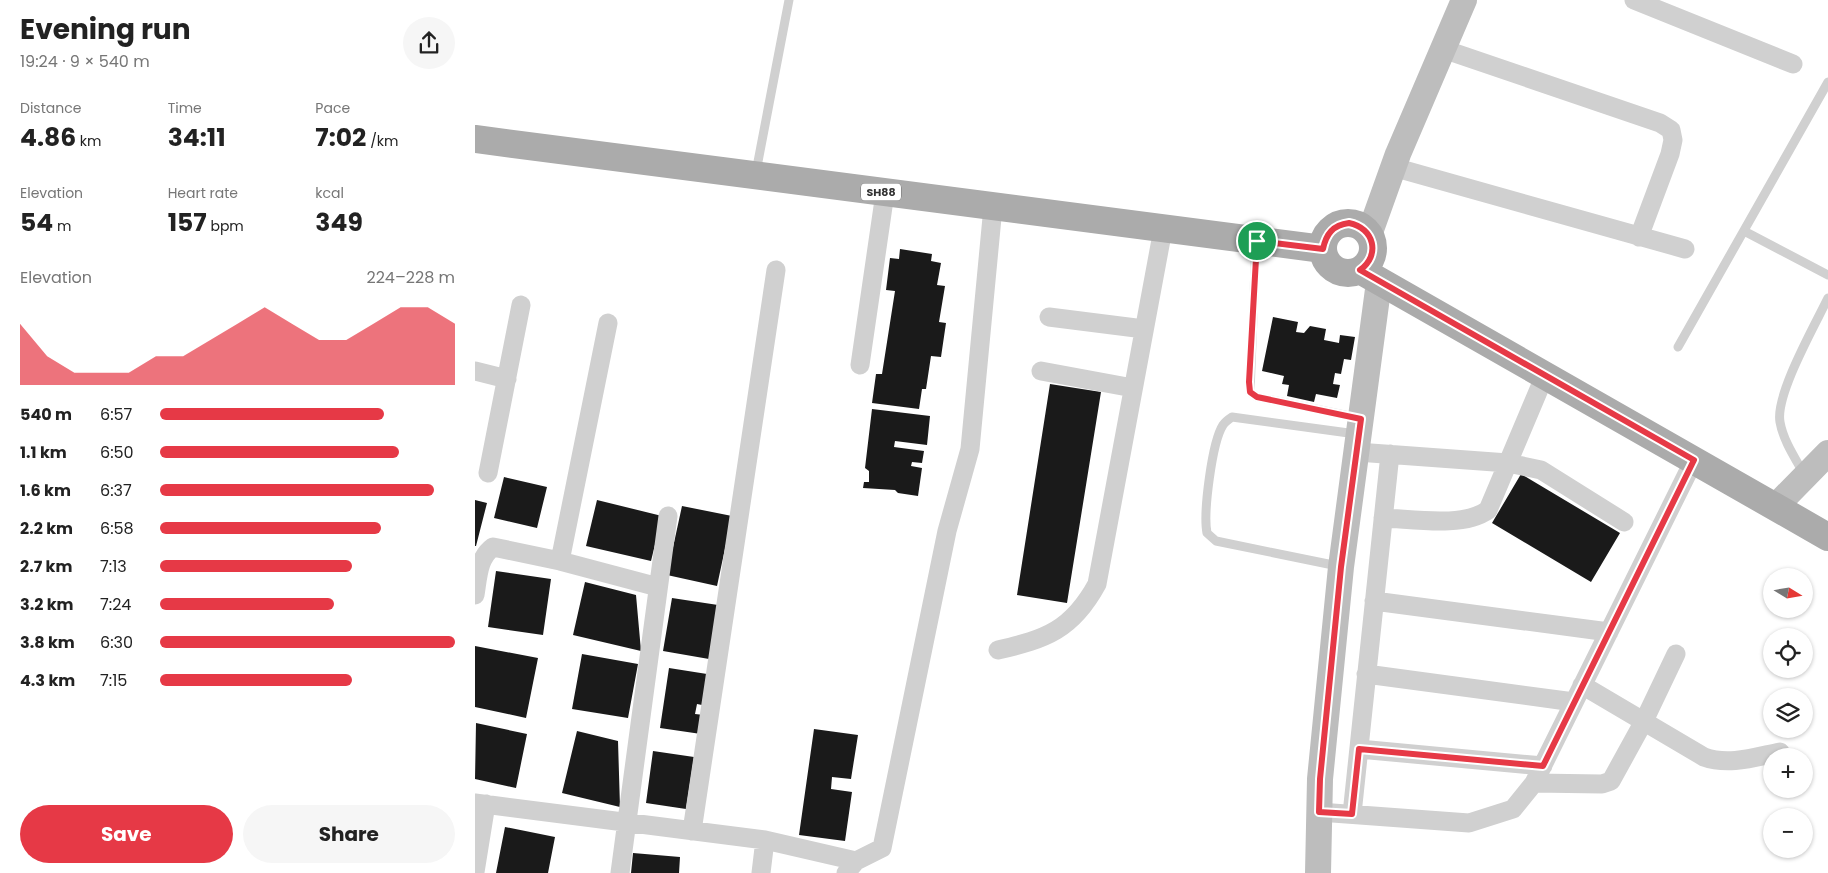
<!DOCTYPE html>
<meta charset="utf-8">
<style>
body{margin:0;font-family:Poppins,sans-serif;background:#f6f6f6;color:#222;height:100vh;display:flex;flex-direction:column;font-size:19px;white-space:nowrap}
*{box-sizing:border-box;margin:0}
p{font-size:16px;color:#767676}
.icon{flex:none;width:28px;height:28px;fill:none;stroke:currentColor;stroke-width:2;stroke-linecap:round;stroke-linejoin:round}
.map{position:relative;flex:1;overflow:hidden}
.drawer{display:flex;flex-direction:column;background:#fff;width:475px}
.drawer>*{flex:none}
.needle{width:32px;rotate:101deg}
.tools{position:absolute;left:1288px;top:568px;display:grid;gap:10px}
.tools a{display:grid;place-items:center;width:50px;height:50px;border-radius:50%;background:#fff;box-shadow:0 1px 4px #0004;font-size:25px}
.pin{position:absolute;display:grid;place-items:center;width:42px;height:42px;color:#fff;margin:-21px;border:2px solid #fff;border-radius:50%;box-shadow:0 1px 5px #0007}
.round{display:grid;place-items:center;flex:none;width:52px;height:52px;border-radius:26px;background:#f6f6f6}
.summary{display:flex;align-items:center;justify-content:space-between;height:85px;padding:0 20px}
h1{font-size:28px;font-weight:700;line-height:38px}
.metrics{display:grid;grid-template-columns:repeat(3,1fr);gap:8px;height:85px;padding:5px 20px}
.metrics div{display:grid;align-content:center}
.metrics b{font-size:25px;font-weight:700}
.metrics small{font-size:14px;font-weight:400}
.metrics p{font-size:14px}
.chart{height:140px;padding:10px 20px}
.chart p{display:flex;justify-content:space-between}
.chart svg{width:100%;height:90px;margin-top:5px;fill:#e63946;opacity:.7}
.button{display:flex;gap:10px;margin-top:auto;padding:10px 20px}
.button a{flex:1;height:58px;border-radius:30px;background:#e63946;color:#fff;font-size:20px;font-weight:700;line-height:58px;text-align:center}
.button a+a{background:#f6f6f6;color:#222}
ul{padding:0 20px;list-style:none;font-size:16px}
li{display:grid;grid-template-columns:80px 60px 1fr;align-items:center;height:38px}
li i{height:12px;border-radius:6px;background:#e63946}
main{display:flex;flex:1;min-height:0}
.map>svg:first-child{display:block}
.building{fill:#1a1a1a}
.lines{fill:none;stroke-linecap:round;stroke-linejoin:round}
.service{stroke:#d0d0d0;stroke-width:9}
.minor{stroke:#d0d0d0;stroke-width:19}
.secondary{stroke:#bdbdbd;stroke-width:26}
.primary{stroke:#ababab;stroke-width:28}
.route-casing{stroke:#fff;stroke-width:10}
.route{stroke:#e63946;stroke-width:6}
.labels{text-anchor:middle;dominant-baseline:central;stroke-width:5;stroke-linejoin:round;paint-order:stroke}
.shield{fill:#fff;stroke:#707070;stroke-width:1}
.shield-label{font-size:11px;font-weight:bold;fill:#333}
</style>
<main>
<section class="drawer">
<div class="summary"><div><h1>Evening run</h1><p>19:24 · 9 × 540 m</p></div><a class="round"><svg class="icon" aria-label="share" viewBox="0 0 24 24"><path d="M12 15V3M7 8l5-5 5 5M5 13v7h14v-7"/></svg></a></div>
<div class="metrics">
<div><p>Distance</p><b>4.86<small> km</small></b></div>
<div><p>Time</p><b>34:11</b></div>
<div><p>Pace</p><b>7:02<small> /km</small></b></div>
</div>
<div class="metrics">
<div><p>Elevation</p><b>54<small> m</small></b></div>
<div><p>Heart rate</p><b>157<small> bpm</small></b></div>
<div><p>kcal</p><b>349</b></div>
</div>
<div class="chart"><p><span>Elevation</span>224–228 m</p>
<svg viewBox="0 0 160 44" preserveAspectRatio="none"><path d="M0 44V14L10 30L20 38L30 38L40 38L50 30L60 30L70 22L80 14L90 6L100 14L110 22L120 22L130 14L140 6L150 6L160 14V44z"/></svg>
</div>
<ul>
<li><b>540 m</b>6:57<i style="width:76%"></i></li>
<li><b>1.1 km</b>6:50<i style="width:81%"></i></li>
<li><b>1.6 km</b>6:37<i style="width:93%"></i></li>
<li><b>2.2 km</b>6:58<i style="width:75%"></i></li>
<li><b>2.7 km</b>7:13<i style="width:65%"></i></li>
<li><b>3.2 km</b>7:24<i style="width:59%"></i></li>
<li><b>3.8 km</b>6:30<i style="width:100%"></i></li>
<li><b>4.3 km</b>7:15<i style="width:65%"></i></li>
</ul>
<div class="button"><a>Save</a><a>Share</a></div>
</section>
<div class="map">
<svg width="1353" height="873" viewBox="0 0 1353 873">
<rect width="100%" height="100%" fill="#fff"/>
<!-- building -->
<path class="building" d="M 425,249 L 457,254 L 456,261 L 466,263 L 462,285 L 470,286 L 464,322 L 471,323 L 466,357 L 456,356 L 451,389 L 447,389 L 444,409 L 397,403 L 401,374 L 407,374 L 420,291 L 411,290 L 415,258 L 424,259 Z
M 798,317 L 823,322 L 821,332 L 829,333 L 835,326 L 851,329 L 849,340 L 864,343 L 865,335 L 880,337 L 876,360 L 869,359 L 866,374 L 860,373 L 858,384 L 865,385 L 862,398 L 841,394 L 839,402 L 812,396 L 814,385 L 807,384 L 809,376 L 787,371 Z
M 575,384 L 626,392 L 592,603 L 542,595 Z
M 397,409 L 455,416 L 452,445 L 420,441 L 419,447 L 449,451 L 447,463 L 437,462 L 436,466 L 447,468 L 443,496 L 423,493 L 420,490 L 388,488 L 389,482 L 394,482 L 394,471 L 390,468 Z
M 1046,474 L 1145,533 L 1116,582 L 1017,523 Z
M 29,477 L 72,487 L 62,528 L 19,518 Z
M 0,500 L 12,503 L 1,546 L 0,546 Z
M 122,500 L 187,516 L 176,561 L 111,546 Z
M 207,506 L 257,516 L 242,586 L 192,575 Z
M 21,571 L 76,579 L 68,635 L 13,627 Z
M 110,582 L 161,595 L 166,651 L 98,635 Z
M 197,598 L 243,605 L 234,659 L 188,651 Z
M 0,646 L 63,658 L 51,718 L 0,707 Z
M 107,654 L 163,664 L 153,718 L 97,709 Z
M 194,668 L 232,674 L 227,705 L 222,704 L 220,714 L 229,715 L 226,734 L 185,728 Z
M 1,723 L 52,734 L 41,788 L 0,779 Z
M 339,729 L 383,735 L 376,779 L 357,777 L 356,789 L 377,792 L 370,841 L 324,835 Z
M 102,731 L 143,741 L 145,807 L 87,793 Z
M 178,751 L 219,757 L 211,809 L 171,803 Z
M 30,827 L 80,837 L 73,873 L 21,873 Z
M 158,853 L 205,857 L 204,873 L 156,873 Z"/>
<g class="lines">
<!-- service -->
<path class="service" d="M 281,172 L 314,0
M 1269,231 L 1353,275
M 781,243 L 775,392 L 782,397 L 884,418
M 1203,347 L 1353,82
M 1329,474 C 1320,458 1308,440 1305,422 C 1300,395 1340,325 1353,298
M 863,566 L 741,541 L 732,533 C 728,513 737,442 748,425 C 750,422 754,419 757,417 L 881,434"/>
<!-- minor -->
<path class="minor" d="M 1159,0 L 1318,64
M 968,49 L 1185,123 L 1196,130 L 1198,140 L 1195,154 L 1164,237
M 918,167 L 1210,249
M 574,317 L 669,329
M 385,365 L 410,193
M 0,371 L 32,379
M 566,371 L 658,388
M 882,452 L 1033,463 L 1066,470 L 1149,522
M 13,473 L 46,305
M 908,518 C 938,519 988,528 1013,510 L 1070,375
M 85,561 L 133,323
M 0,595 C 3,577 3,558 18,547 L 85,561 L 183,587
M 899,601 L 1134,632
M 523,650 C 571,639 597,630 622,584 L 688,229
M 891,674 L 1099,702
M 1107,685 L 1229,757 C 1254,766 1280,757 1305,752
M 884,749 L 1068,766
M 1059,783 L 1127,784 L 1136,781 L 1169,721 L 1201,654
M 0,803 L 290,840 L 381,861
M 844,812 L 994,823 L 1038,809 L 1059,783 L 1219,460
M 877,814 L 915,454
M 217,831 L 301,270
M 0,872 L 11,804
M 145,873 L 193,516
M 286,873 L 290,840
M 371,873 L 381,861 L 407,848 L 472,531 L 495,449 L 518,207"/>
<!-- secondary -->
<path class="secondary" d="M 894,235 L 923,154 L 989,0
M 1301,506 L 1353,453
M 843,873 L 845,779 L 866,567 L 904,282"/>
<!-- primary -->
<path class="primary" d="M 0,139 L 848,249
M848 248a25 25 0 1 1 50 0a25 25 0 1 1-50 0Z
M 885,270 L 1353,537"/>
</g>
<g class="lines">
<!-- route casing -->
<g class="route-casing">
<path id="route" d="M 874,223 C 899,228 906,255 885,270 L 1219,460 L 1068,766 L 884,749 L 877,814 L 844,812 L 845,779 L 866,567 L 886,419 L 782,397 L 775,392 L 774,382 L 782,241 L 848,249 C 851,234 858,225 874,223 Z"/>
</g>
<!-- route -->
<use href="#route" class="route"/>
</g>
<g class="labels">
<!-- shield labels -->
<rect class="shield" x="386" y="183.5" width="40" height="17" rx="4"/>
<g class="shield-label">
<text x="406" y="192">SH88</text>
</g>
</g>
</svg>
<div class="tools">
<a><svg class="needle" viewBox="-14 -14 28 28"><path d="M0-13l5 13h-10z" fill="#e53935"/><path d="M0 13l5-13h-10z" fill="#767676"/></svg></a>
<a><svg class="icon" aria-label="locate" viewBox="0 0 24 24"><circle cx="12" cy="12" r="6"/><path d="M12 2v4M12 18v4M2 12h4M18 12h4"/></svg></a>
<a><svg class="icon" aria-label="layers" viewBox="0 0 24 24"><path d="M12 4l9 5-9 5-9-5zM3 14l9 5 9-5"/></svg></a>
<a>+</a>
<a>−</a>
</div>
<div class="pin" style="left:782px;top:241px;background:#1e9e55"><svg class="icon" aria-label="arrive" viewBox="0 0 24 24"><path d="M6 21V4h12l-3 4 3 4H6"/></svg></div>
</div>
</main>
